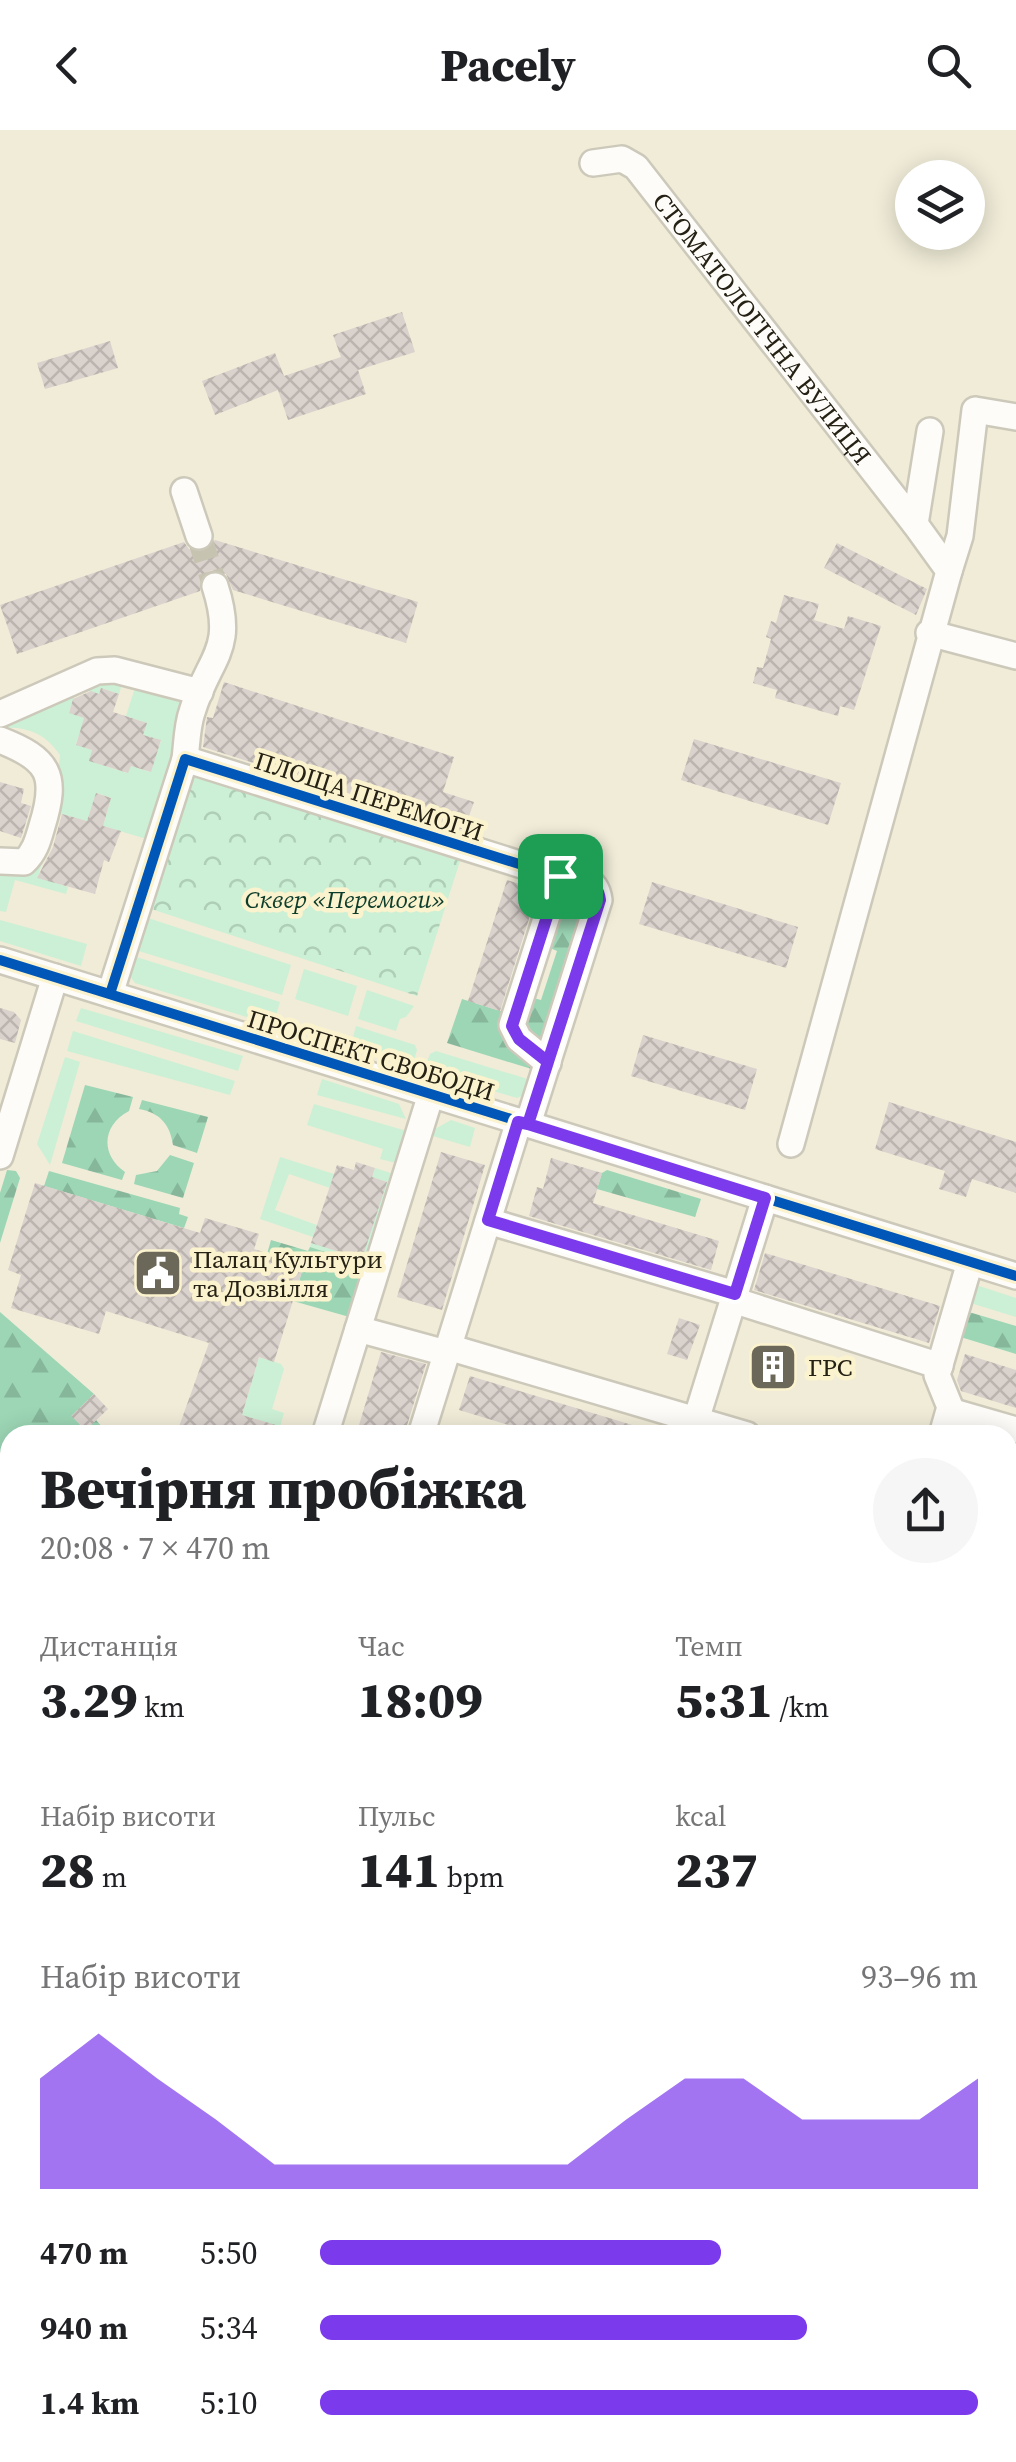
<!DOCTYPE html>
<html lang="uk">
<meta charset="utf-8">
<style>
body{margin:0;font-family:"Source Serif 4",serif;background:#f6f6f6;color:#202124;height:100vh;display:flex;flex-direction:column;font-size:38px;white-space:nowrap}
*{box-sizing:border-box;margin:0}
p{font-size:32px;color:#757577}
.icon{flex:none;width:55px;height:55px;fill:none;stroke:currentColor;stroke-width:2;stroke-linecap:round;stroke-linejoin:round}
.map{position:relative;flex:1;overflow:hidden}
.details{position:absolute;left:0px;top:1295px;width:1018px;height:1038px;display:flex;flex-direction:column;background:#fff;border-radius:30px 30px 0 0;box-shadow:0 5px 25px #0003}
.details>*{flex:none}
.fabs{position:absolute;left:895px;top:30px;display:grid;gap:20px}
.fabs a{display:grid;place-items:center;width:90px;height:90px;border-radius:50%;background:#fff;box-shadow:0 5px 25px #0003;font-size:50px}
.pin{position:absolute;display:grid;place-items:center;width:85px;height:85px;color:#fff;margin:-42px;border-radius:20px;box-shadow:0 5px 15px #0006}
.round{display:grid;place-items:center;flex:none;width:105px;height:105px;border-radius:52px;background:#f6f6f6}
.overview{display:flex;align-items:center;justify-content:space-between;height:170px;padding:0 40px}
h1{font-size:55px;font-weight:800;line-height:75px}
.metrics{display:grid;grid-template-columns:repeat(3,1fr);gap:15px;height:170px;padding:10px 40px}
.metrics div{display:grid;align-content:center}
.metrics b{font-size:50px;font-weight:800}
.metrics small{font-size:28px;font-weight:400}
.metrics p{font-size:28px}
.chart{height:280px;padding:20px 40px}
.chart p{display:flex;justify-content:space-between}
.chart svg{width:100%;height:180px;margin-top:10px;fill:#7c3aed;opacity:.7}
ul{padding:0 40px;list-style:none;font-size:32px}
li{display:grid;grid-template-columns:160px 120px 1fr;align-items:center;height:75px}
li i{height:25px;border-radius:12px;background:#7c3aed}
header{display:flex;justify-content:space-between;align-items:center;height:130px;padding:0 40px;background:#fff;font-size:45px;font-weight:800}
.map>svg:first-child{display:block}
.built{fill:#f1e8c8}
.green{fill:#ccf0d5}
.forest{fill:url(#forest-firs)}
.park{fill:url(#park-crowns)}
.building{fill:url(#building-cross-hatch)}
.lines{fill:none;stroke-linecap:round;stroke-linejoin:round}
.minor-tunnel{stroke:#c7c3b1;stroke-width:25;stroke-dasharray:25 12;stroke-linecap:butt}
.minor-casing{stroke:#cdc9ba;stroke-width:30}
.minor{stroke:#fdfcf9;stroke-width:25}
.cycleway-casing{stroke:#fbf2ce;stroke-width:16}
.cycleway{stroke:#0057b8;stroke-width:10}
.route-casing{stroke:#fff;stroke-width:20}
.route{stroke:#7c3aed;stroke-width:12}
.labels{text-anchor:middle;dominant-baseline:central;stroke-width:9;stroke-linejoin:round;paint-order:stroke}
.street-label{font-size:25px;fill:#252114;stroke:#fbf2ce}
.park-label{font-size:25px;font-style:italic;fill:#0c3c2a;stroke:#fbf2ce}
.poi-label{font-size:25px;fill:#252114;stroke:#fbf2ce;text-anchor:start}
</style>
<header><svg class="icon" aria-label="back" viewBox="0 0 24 24"><path d="M15 5l-7 7 7 7"/></svg>Pacely<svg class="icon" aria-label="search" viewBox="0 0 24 24"><circle cx="10" cy="10" r="6"/><path d="M15 15l6 6"/></svg></header>
<div class="map">
<svg width="1016" height="2332" viewBox="0 0 1016 2332">
<defs>
<pattern id="forest-firs" width="22" height="20" patternUnits="userSpaceOnUse" patternTransform="scale(2.5)"><rect width="22" height="20" fill="#9cd6b5"/><path d="M5 1l3.5 6h-7zM16 11l3.5 6h-7z" fill="#86b79b"/></pattern>
<pattern id="park-crowns" width="20" height="18" patternUnits="userSpaceOnUse" patternTransform="scale(2.5)"><rect width="20" height="18" fill="#ccf0d5"/><path d="M2 6a3 3 0 1 1 6 0M12 15a3 3 0 1 1 6 0" fill="none" stroke="#afceb6"/></pattern>
<pattern id="building-cross-hatch" width="8" height="8" patternUnits="userSpaceOnUse" patternTransform="scale(2.5)"><rect width="8" height="8" fill="#dad2cd"/><path d="M0 0l8 8M0 8l8-8" fill="none" stroke="#bbb4af"/></pattern>
</defs>
<rect width="100%" height="100%" fill="#f0ecd8"/>
<!-- built -->
<path class="built" d="M 1008,1526 L 1016,1529 L 1016,1786 L 1008,1784 Z"/>
<!-- green -->
<path class="green" d="M 99,545 L 122,554 L 119,564 L 101,558 L 99,564 L 77,558 L 69,582 L 85,588 L 76,614 L 92,620 L 90,631 L 127,643 L 131,636 L 150,642 L 161,611 L 143,605 L 146,593 L 126,586 L 134,561 L 146,555 L 186,564 L 178,580 L 184,583 L 150,710 L 103,696 L 111,668 L 97,663 L 87,691 L 56,683 L 38,747 L 68,757 L 66,764 L 15,750 L 6,782 L 0,781 L 0,737 L 10,740 L 54,682 L 60,625 C 45,603 27,596 0,598 L 0,588 Z
M 142,786 L 291,835 L 282,865 L 132,819 Z
M 0,790 L 87,814 L 81,836 L 0,811 Z
M 130,825 L 280,872 L 273,895 L 135,853 L 129,845 Z
M 304,839 L 357,856 L 348,886 L 295,869 Z
M 367,860 L 414,876 L 406,887 L 400,889 L 396,901 L 358,889 Z
M 81,878 L 243,926 L 238,941 L 76,891 Z
M 356,896 L 415,915 L 417,920 L 412,937 L 350,918 Z
M 73,901 L 235,951 L 230,965 L 67,921 Z
M 436,921 L 534,951 L 526,964 L 517,968 L 424,940 L 430,924 Z
M 65,927 L 80,932 L 50,1035 L 37,1014 Z
M 322,949 L 399,974 L 406,989 L 317,965 Z
M 314,974 L 410,1002 L 400,1034 L 380,1029 L 383,1019 L 307,995 Z
M 451,990 L 475,998 L 470,1017 L 426,1004 Z
M 280,1027 L 334,1044 L 330,1058 L 289,1044 L 275,1080 L 317,1095 L 313,1107 L 260,1089 Z
M 375,1038 L 397,1045 L 369,1136 L 310,1117 L 311,1113 L 387,1052 L 372,1047 Z
M 970,1153 L 1016,1168 L 1016,1187 L 964,1171 Z
M 259,1227 L 281,1234 L 284,1239 L 272,1279 L 284,1283 L 280,1297 L 242,1285 Z"/>
<!-- forest -->
<path class="forest" d="M 566,754 L 590,761 L 543,923 L 523,907 L 526,866 L 541,870 L 557,821 L 543,815 Z
M 462,869 L 510,884 L 538,941 L 447,913 Z
M 85,955 L 133,967 L 129,981 C 102,995 100,1025 125,1042 L 122,1050 L 62,1033 Z
M 142,970 L 208,987 L 197,1023 L 173,1015 C 170,994 160,983 139,979 Z
M 170,1025 L 194,1033 L 183,1068 L 134,1054 L 136,1045 L 157,1041 Z
M 7,1040 L 16,1041 L 20,1048 L 0,1113 L 0,1063 Z
M 607,1040 L 701,1069 L 695,1087 L 597,1059 L 602,1043 Z
M 49,1041 L 180,1078 L 179,1084 L 188,1087 L 184,1098 L 44,1056 Z
M 271,1110 L 308,1121 L 310,1117 L 369,1136 L 353,1188 L 293,1171 L 304,1135 L 267,1124 Z
M 962,1180 L 1016,1196 L 1016,1224 L 954,1205 Z
M 0,1182 L 94,1264 L 72,1286 L 85,1300 L 96,1290 L 109,1305 L 14,1303 L 10,1305 L 8,1324 L 0,1322 Z"/>
<!-- park -->
<path class="park" d="M 187,644 L 460,731 L 417,866 L 145,777 Z
M 0,1419 L 10,1422 L 10,1849 L 0,1885 Z"/>
<!-- building -->
<path class="building" d="M 402,182 L 415,222 L 358,240 L 366,264 L 288,290 L 278,260 L 215,285 L 202,251 L 275,223 L 284,246 L 341,227 L 333,205 Z
M 110,211 L 118,238 L 45,259 L 37,233 Z
M 215,410 L 418,472 L 406,513 L 233,460 L 226,444 L 212,440 L 203,445 L 200,461 L 17,524 L 0,475 L 184,412 L 189,419 L 203,422 Z
M 837,413 L 927,459 L 916,485 L 824,438 Z
M 784,465 L 819,474 L 814,490 L 844,499 L 848,486 L 881,496 L 854,580 L 840,576 L 838,586 L 775,568 L 777,560 L 753,553 L 757,537 L 763,538 L 771,509 L 766,507 L 771,491 L 776,493 Z
M 224,552 L 454,627 L 443,662 L 474,672 L 464,700 L 203,617 L 207,587 L 213,588 Z
M 101,558 L 119,564 L 113,582 L 147,593 L 143,605 L 161,610 L 151,642 L 131,636 L 128,643 L 89,631 L 92,620 L 76,615 L 84,588 L 69,583 L 73,569 L 91,561 L 99,564 Z
M 694,609 L 841,653 L 828,695 L 681,650 Z
M 0,652 L 24,659 L 21,673 L 31,676 L 21,708 L 0,701 Z
M 96,663 L 111,668 L 103,696 L 121,701 L 109,732 L 104,730 L 95,764 L 37,748 L 53,717 L 62,684 L 87,691 Z
M 507,750 L 538,760 L 500,881 L 468,871 Z
M 652,752 L 798,797 L 786,838 L 639,794 Z
M 0,878 L 14,882 L 21,890 L 15,913 L 0,909 Z
M 643,905 L 757,939 L 745,980 L 631,946 Z
M 889,972 L 1016,1012 L 1016,1063 L 972,1049 L 966,1067 L 939,1059 L 945,1041 L 875,1019 Z
M 441,1022 L 485,1035 L 442,1180 L 397,1167 Z
M 551,1028 L 602,1043 L 593,1073 L 719,1111 L 711,1140 L 529,1086 L 537,1057 L 543,1059 Z
M 356,1032 L 375,1038 L 372,1047 L 387,1052 L 362,1129 L 311,1113 L 337,1035 L 354,1040 Z
M 35,1053 L 200,1103 L 205,1088 L 259,1104 L 254,1119 L 304,1135 L 274,1232 L 259,1227 L 242,1285 L 296,1301 L 295,1305 L 176,1305 L 209,1213 L 106,1181 L 99,1204 L 11,1178 L 21,1145 L 8,1140 Z
M 765,1123 L 940,1176 L 929,1213 L 754,1160 Z
M 679,1188 L 700,1195 L 687,1230 L 667,1224 Z
M 381,1222 L 426,1234 L 404,1305 L 356,1305 Z
M 766,1223 L 786,1229 L 780,1250 L 760,1245 Z
M 965,1224 L 1016,1240 L 1016,1278 L 961,1261 L 957,1250 Z
M 470,1246 L 652,1301 L 652,1305 L 541,1305 L 459,1280 Z
M 94,1264 L 108,1279 L 86,1300 L 71,1286 Z"/>
<g class="lines">
<!-- minor-tunnel -->
<path class="minor-tunnel" d="M 199,406 L 215,456"/>
<!-- minor casing -->
<g class="minor-casing">
<g id="minor">
<path id="s1" d="M 593,33 L 622,29 L 636,37 L 915,394"/>
<path d="M 184,361 L 199,406"/>
<path d="M 949,441 L 960,406 L 975,280 L 1016,287"/>
<path d="M 929,503 L 1016,526"/>
<path d="M 0,584 L 97,541 L 115,540 L 200,562"/>
<path d="M 0,610 C 49,629 58,645 42,696 C 38,710 35,722 24,732 L 0,731"/>
<path d="M 185,629 C 187,613 187,596 192,582 C 209,526 236,521 215,456"/>
<path d="M 0,830 L 1016,1146"/>
<path d="M 110,864 L 185,629 L 554,745 C 574,746 596,745 599,770 L 528,994"/>
<path d="M 548,933 L 519,909 L 512,895 L 560,745"/>
<path d="M 791,1014 L 949,441 L 915,394 L 930,301"/>
<path d="M 0,1026 L 55,847"/>
<path d="M 488,1091 L 735,1164"/>
<path d="M 733,1170 L 940,1236"/>
<path d="M 358,1199 L 446,1223"/>
<path d="M 448,1217 L 747,1305"/>
<path d="M 950,1281 L 1016,1300"/>
<path d="M 696,1290 L 765,1068"/>
<path d="M 325,1305 L 431,964"/>
<path d="M 421,1305 L 519,991"/>
<path d="M 942,1305 L 950,1277 L 937,1245 L 970,1132"/>
<path d="M 0,1413 L 10,1416"/>
<path d="M 1008,1887 L 1016,1889"/>
<path d="M 0,2000 L 10,2003"/>
<path d="M 0,2039 L 10,2042"/>
<path d="M 1008,2048 L 1016,2051"/>
<path d="M 10,2161 L 7,2170 L 10,2171"/>
<path d="M 1008,2187 L 1016,2189"/>
<path d="M 1008,2303 L 1016,2278"/>
<path d="M 540,2322 L 573,2332"/>
<path d="M 932,2322 L 964,2332"/>
<path d="M 200,2332 L 203,2322"/>
<path d="M 987,2332 L 995,2322"/>
</g>
</g>
<!-- minor -->
<use href="#minor" class="minor"/>
<!-- cycleway casing -->
<g class="cycleway-casing">
<path id="cycleway" d="M 0,830 L 1016,1146
M 110,864 L 185,629 L 554,745 C 574,746 596,745 599,770 L 528,994"/>
</g>
<!-- cycleway -->
<use href="#cycleway" class="cycleway"/>
</g>
<g class="lines">
<!-- route casing -->
<g class="route-casing">
<path id="route" d="M 560,746 L 512,896 L 519,909 L 548,932 L 528,994 L 518,992 L 488,1090 L 735,1164 L 765,1068 L 528,994 L 600,770 C 597,748 579,746 560,746"/>
</g>
<!-- route -->
<use href="#route" class="route"/>
</g>
<!-- icons -->
<defs>
<g id="civic-square" transform="scale(2.5)"><rect x="-9" y="-9" width="18" height="18" rx="4" fill="#6c6859" stroke="#fbf2ce"/><path d="M-.6-6.5H3V-4.5H.6V-3L4-1V1h2V6H-6V1h2V-1L-.6-3ZM-1.2 2.5V6h2.4V2.5Z" fill="#fff"/></g>
<g id="building-square" transform="scale(2.5)"><rect x="-9" y="-9" width="18" height="18" rx="4" fill="#6c6859" stroke="#fbf2ce"/><path d="M-4-6H4V6H1V3H-1V6H-4ZM-2.5-4.3h1.7v1.8h-1.7ZM.8-4.3h1.7v1.8H.8ZM-2.5-1h1.7V.8h-1.7ZM.8-1h1.7V.8H.8Z" fill="#fff"/></g>
</defs>
<g fill-rule="evenodd">
<use href="#civic-square" x="158" y="1143"/>
<use href="#building-square" x="773" y="1237"/>
</g>
<g class="labels">
<!-- street labels -->
<g class="street-label">
<text stroke="none"><textPath href="#s1" startOffset="250">СТОМАТОЛОГІЧНА ВУЛИЦЯ</textPath></text>
<text transform="translate(369 666) rotate(18)">ПЛОЩА ПЕРЕМОГИ</text>
<text transform="translate(371 925) rotate(17)">ПРОСПЕКТ СВОБОДИ</text>
</g>
<!-- park labels -->
<g class="park-label">
<text x="345" y="769">Сквер «Перемоги»</text>
</g>
<!-- poi labels -->
<g class="poi-label">
<text x="193" y="1129">Палац Культури<tspan x="193" dy="29">та Дозвілля</tspan></text>
<text x="808" y="1237">ГРС</text>
</g>
</g>
</svg>
<div class="fabs">
<a><svg class="icon" aria-label="layers" viewBox="0 0 24 24"><path d="M12 4l9 5-9 5-9-5zM3 14l9 5 9-5"/></svg></a>
</div>
<div class="pin" style="left:560px;top:746px;background:#1e9e55"><svg class="icon" aria-label="arrive" viewBox="0 0 24 24"><path d="M6 21V4h12l-3 4 3 4H6"/></svg></div>
<section class="details">
<div class="overview"><div><h1>Вечірня пробіжка</h1><p>20:08 · 7 × 470 m</p></div><a class="round"><svg class="icon" aria-label="share" viewBox="0 0 24 24"><path d="M12 15V3M7 8l5-5 5 5M5 13v7h14v-7"/></svg></a></div>
<div class="metrics">
<div><p>Дистанція</p><b>3.29<small> km</small></b></div>
<div><p>Час</p><b>18:09</b></div>
<div><p>Темп</p><b>5:31<small> /km</small></b></div>
</div>
<div class="metrics">
<div><p>Набір висоти</p><b>28<small> m</small></b></div>
<div><p>Пульс</p><b>141<small> bpm</small></b></div>
<div><p>kcal</p><b>237</b></div>
</div>
<div class="chart"><p><span>Набір висоти</span>93–96 m</p>
<svg viewBox="0 0 160 44" preserveAspectRatio="none"><path d="M0 44V17L10 6L20 17L30 27L40 38L50 38L60 38L70 38L80 38L90 38L100 27L110 17L120 17L130 27L140 27L150 27L160 17V44z"/></svg>
</div>
<ul>
<li><b>470 m</b>5:50<i style="width:61%"></i></li>
<li><b>940 m</b>5:34<i style="width:74%"></i></li>
<li><b>1.4 km</b>5:10<i style="width:100%"></i></li>
</ul>
</section>
</div>
